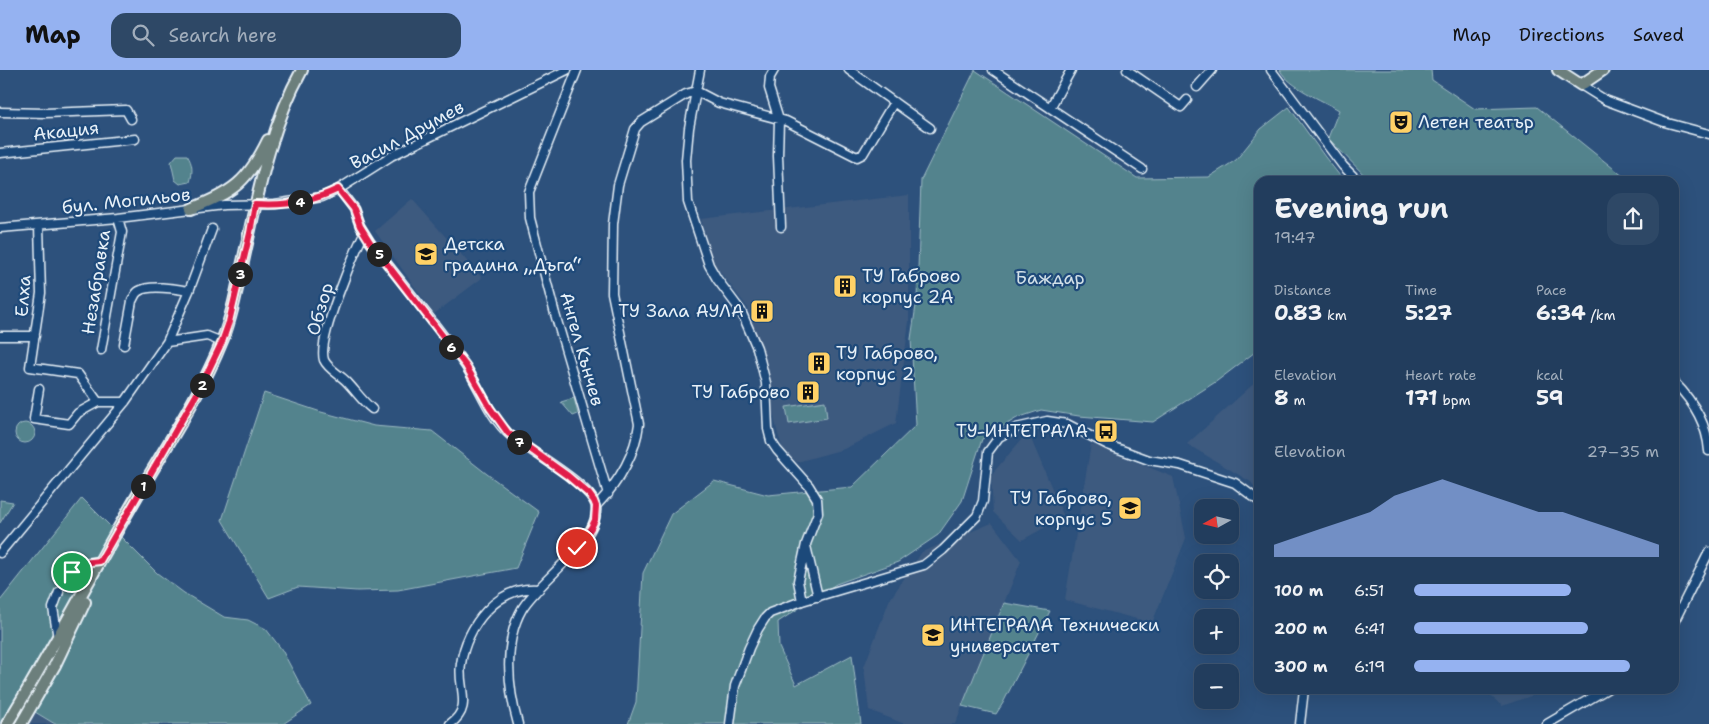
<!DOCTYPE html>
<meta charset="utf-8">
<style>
body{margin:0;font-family:"Shantell Sans",sans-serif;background:#2e4866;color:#f1f3f6;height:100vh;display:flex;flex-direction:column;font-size:19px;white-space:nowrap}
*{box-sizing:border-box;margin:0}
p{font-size:16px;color:#a2aebc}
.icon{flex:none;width:28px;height:28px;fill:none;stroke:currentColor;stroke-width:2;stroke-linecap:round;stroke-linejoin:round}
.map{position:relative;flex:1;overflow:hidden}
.panel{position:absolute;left:1254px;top:106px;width:425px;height:518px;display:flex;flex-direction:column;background:#223d5d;border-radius:15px;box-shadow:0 5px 20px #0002,0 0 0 1px #3f5672}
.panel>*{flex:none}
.needle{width:32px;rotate:262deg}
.buttons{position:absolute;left:1194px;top:429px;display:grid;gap:10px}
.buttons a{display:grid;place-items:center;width:45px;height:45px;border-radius:10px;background:#223d5d;box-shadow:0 5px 20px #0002,0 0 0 1px #3f5672;font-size:25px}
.pin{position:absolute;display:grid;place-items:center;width:42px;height:42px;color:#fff;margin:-21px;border:2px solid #fff;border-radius:50%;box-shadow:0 1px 5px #0007}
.km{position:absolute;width:25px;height:25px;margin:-12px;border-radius:50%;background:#222;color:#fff;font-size:14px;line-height:25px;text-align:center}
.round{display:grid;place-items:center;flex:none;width:52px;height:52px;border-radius:15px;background:#2e4866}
.headline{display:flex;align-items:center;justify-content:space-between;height:85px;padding:0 20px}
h1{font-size:28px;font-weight:700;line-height:38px}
.stats{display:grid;grid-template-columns:repeat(3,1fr);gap:8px;height:85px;padding:5px 20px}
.stats div{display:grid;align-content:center}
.stats b{font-size:21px;font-weight:700}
.stats small{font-size:14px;font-weight:400}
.stats p{font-size:14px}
.chart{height:140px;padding:10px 20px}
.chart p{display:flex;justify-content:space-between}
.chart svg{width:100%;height:90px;margin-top:5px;fill:#95b2f1;opacity:.7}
ul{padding:0 20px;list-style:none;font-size:16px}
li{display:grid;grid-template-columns:80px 60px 1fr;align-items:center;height:38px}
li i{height:12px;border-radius:6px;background:#95b2f1}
header{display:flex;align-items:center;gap:30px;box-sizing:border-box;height:70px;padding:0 25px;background:#95b2f1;color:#111}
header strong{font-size:24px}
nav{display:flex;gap:28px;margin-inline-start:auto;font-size:18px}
.search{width:350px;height:45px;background:#2e4866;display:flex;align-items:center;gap:12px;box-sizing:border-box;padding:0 18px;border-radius:15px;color:#a2aebc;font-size:19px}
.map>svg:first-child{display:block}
.built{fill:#3e5a7f}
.green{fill:#52838d;stroke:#9dbac2}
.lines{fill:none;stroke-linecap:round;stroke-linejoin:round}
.minor-tunnel{stroke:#49698f;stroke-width:8;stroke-dasharray:8 4;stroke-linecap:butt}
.minor-casing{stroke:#e8f1f8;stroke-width:11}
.major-casing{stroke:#e8f1f8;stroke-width:14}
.minor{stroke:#1f4a7a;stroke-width:8}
.major{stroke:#6c7f7c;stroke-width:10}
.route-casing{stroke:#fff;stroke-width:10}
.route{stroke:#e11d48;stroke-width:6}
.labels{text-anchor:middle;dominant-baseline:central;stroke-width:4.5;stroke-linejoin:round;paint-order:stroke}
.poi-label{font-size:18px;fill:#e8f1f8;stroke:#1f4a7a;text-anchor:start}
.street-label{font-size:18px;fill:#e8f1f8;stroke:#1f4a7a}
.park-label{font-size:18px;fill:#d2e0e8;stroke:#1f4a7a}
</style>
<header>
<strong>Map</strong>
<div class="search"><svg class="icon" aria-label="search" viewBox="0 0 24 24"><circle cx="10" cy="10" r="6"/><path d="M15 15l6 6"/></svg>Search here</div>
<nav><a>Map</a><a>Directions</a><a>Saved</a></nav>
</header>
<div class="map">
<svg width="1709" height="654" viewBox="0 0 1709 654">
<rect width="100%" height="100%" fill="#2d517c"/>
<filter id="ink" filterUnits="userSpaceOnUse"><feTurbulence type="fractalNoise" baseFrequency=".02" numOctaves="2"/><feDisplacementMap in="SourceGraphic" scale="10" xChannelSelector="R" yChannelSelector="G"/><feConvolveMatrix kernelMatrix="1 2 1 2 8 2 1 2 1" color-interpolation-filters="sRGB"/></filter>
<g filter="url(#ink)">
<!-- built -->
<path class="built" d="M 909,125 L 909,251 L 896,353 L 844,379 L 797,392 L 783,380 L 778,364 L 748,238 L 712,191 L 701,149 Z
M 412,129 L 482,208 L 434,244 L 375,161 Z
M 1259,309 L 1259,423 L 1251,412 L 1187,374 Z
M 1028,362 L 1064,447 L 1022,470 L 993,442 L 991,405 Z
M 1091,374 L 1173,407 L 1186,468 L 1152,553 L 1065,530 Z
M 992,453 L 1021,491 L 955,654 L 905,654 L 869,640 L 864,597 L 889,531 L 922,482 Z
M 1483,619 L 1551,619 L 1502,636 Z
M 34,642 L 55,654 L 28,654 Z"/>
<!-- green -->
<path class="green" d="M 975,0 L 1137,108 L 1209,107 L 1236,90 L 1261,59 L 1289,37 L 1325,87 L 1344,111 L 1259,111 L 1259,279 L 1217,311 L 1153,352 L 1079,346 L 1041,340 L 1017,348 L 982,369 L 962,431 L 938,465 L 898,492 L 836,514 L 778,552 L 779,577 L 796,615 L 852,585 L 861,654 L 628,654 L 636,632 L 643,503 L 671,444 L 714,411 L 768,425 L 852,417 L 916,355 L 911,269 L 917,229 L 921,110 Z
M 1280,0 L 1431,0 L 1432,10 L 1475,39 L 1537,37 L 1629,111 L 1370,111 L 1328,68 L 1339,40 C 1322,30 1289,17 1280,0 Z
M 177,85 L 187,85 C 193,94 193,102 190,112 L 180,114 L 175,110 L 171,92 Z
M 264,323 L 321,342 L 374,356 L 432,361 L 487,404 L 539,442 L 516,498 L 398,520 L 357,521 L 298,517 L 269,528 L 222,450 Z
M 574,328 L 578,344 L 573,346 L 561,332 Z
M 825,331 L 827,348 L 789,354 L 786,337 Z
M15 363a10 10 0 1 1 20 0a10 10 0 1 1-20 0Z
M 82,428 L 157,503 L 184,523 L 224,547 L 248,550 L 266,559 L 282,580 L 311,635 L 283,654 L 55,654 L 35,642 L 28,654 L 0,654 L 0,531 Z
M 0,430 L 13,432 L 0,453 Z
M 1004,533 L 1050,541 L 1003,633 L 996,644 L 962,636 Z"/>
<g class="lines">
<!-- minor-tunnel -->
<path class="minor-tunnel" d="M 59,522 L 68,507"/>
<!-- minor casing -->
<g class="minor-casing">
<path id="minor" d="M 577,0 L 529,122 L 530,148 L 555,244 L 608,424
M 700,0 L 689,58 L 686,90 L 688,132 L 709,195 L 717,209 L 741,241 L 757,278 L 766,313 L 768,359 L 771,371 L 777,380 L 809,416 L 817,429 L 818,443 L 806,474 L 798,511 L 802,531
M 774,0 L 770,7 L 769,18 L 779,50 L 778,86 L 781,157
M 849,0 L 930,58
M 993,0 L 1142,99
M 1127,0 L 1181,37 L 1187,30
M 1271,0 L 1343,96 L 1358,111
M 1581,15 L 1605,30 L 1664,52 L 1709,64
M 1197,17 L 1212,0
M 1050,38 L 1071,0
M 0,42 L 45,43 L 126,40 L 131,49
M 0,83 L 135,69
M 339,119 L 354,139 L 360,156 L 370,172 C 402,213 435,253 465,295 C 480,317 489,347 510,365 C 527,380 593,415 596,437 C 600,471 538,511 522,539 C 503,572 508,619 518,654
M 39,156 L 41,223 L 30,297 L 78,304 L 98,332 L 125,332
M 0,158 L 118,148 L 224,135 L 275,134 L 322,127 L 339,119 L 391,86 L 567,0
M 364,163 C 354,184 317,269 324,290 C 328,299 339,304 346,311 C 355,320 362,331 372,339
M 0,266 L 35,266
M 167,272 L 189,221 L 212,159
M 124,275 L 132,231 C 134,228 135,223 139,221 C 150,214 177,219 189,221
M 101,280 L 122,162 L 118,148
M 1674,312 C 1693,331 1707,353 1709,381
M 39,319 L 34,349 L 69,354 L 78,343 L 98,332
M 596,436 C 618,413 635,387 639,354 L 612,223 L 613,154 L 618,115 L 635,59 L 641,52 L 686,24 L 696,21 L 719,33 L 786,51 L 857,87 L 863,84 L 894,32
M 806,476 L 818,527
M 0,483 L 125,332 L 167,272 L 207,266 L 222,272
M 68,507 C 77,493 85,493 100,491
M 1674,552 L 1709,482
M 58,568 L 53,538 L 59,522
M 450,654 C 474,637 457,618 461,594 C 466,556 498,515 539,519
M 730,654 L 735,616 L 749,578 L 758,559 L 765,548 L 770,543 L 802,531 L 924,495 L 943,480 L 977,446 L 983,431 L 988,382 L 999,367 L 1016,358 L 1047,351 L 1067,354 L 1108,375 L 1149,390 L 1180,395 L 1235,413 L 1259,431
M 1300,654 L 1304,619
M 1547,654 L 1607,619"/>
</g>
<!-- major casing -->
<g class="major-casing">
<path id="major" d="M 1558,0 L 1581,15 L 1603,0
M 191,139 C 234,121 247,113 268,70
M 7,654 C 50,584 88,511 129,440 C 160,385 198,331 222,271 C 231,250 235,228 240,205 C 256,136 267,63 302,0
M 21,654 L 55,595 L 85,532"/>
</g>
<!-- minor -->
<use href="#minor" class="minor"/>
<!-- major -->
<use href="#major" class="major"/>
</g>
</g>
<g class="lines" filter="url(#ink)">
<!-- route casing -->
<g class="route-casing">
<path id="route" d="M 72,502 L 83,493 L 100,491 L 199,320 L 222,272 L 229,252 L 250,163 L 255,134 C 284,136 312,132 338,119 L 354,139 L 360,156 L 370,172 L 466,296 L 490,338 L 508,363 L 568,406 L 589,424 L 594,431 L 596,436 L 595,450 L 591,458 L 577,478"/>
</g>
<!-- route -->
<use href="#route" class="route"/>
</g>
<!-- icons -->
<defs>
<g id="theatre-square" transform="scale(1.25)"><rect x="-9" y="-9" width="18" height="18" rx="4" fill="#ffd166" stroke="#1f4a7a"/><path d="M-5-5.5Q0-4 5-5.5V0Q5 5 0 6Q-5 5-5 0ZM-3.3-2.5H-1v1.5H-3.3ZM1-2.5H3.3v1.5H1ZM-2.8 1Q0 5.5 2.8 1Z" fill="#111"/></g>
<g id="school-square" transform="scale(1.25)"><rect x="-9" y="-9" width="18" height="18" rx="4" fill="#ffd166" stroke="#1f4a7a"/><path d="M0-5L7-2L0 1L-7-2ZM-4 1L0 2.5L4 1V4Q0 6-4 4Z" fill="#111"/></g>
<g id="building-square" transform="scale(1.25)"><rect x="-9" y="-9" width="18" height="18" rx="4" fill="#ffd166" stroke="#1f4a7a"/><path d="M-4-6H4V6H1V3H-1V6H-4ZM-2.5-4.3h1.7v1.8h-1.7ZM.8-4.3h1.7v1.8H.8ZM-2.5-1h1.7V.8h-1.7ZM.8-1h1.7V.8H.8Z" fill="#111"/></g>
<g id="bus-square" transform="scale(1.25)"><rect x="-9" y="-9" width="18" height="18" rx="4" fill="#ffd166" stroke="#1f4a7a"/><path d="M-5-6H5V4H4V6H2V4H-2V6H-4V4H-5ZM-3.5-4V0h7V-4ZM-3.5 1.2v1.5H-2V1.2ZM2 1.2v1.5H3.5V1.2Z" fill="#111"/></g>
<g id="university-square" transform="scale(1.25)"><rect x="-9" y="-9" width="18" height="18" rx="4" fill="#ffd166" stroke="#1f4a7a"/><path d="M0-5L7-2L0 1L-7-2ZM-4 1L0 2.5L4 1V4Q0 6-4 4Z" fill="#111"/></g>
</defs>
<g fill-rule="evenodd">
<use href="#theatre-square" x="1401" y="52"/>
<use href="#school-square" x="426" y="184"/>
<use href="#building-square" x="845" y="216"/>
<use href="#building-square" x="762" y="241"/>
<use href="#building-square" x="819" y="293"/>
<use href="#building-square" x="808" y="322"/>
<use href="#bus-square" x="1106" y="361"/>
<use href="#university-square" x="1130" y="438"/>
<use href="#university-square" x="933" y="565"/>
</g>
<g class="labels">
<!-- poi labels -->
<g class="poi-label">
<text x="1418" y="52">Летен театър</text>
<text x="444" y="174">Детска<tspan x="444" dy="21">градина „Дъга“</tspan></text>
<text x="862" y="206">ТУ Габрово<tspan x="862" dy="21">корпус 2А</tspan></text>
<text x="744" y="241" text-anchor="end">ТУ Зала АУЛА</text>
<text x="836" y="283">ТУ Габрово,<tspan x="836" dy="21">корпус 2</tspan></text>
<text x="790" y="322" text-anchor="end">ТУ Габрово</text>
<text x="1088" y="361" text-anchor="end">ТУ-ИНТЕГРАЛА</text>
<text x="1112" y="428" text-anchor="end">ТУ Габрово,<tspan x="1112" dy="21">корпус 5</tspan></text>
<text x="950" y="555">ИНТЕГРАЛА Технически<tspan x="950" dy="21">университет</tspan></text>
</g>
<!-- street labels -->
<g class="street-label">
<text transform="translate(66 61) rotate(-6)">Акация</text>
<text transform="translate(407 65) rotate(-28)">Васил Друмев</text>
<text transform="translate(126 131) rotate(-6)">бул. Могильов</text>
<text transform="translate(96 212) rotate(-81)">Незабравка</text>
<text transform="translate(23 226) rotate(-86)">Елха</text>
<text transform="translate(320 239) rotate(-74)">Обзор</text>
<text transform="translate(582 279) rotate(74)">Ангел Кънчев</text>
</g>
<!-- park labels -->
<g class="park-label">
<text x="1050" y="208">Баждар</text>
</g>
</g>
</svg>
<div class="buttons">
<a><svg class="needle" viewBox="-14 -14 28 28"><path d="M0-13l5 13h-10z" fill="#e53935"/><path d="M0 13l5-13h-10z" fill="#a2aebc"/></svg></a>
<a><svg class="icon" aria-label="locate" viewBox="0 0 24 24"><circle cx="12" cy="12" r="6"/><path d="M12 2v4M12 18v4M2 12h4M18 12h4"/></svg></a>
<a>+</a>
<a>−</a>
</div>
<div class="pin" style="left:72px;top:502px;background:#1e9e55"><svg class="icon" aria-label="arrive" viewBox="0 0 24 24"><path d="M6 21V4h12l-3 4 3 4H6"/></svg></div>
<div class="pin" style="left:577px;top:478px;background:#d93025"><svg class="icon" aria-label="check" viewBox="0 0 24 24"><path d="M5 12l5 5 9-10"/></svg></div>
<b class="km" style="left:143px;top:416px">1</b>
<b class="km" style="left:202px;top:315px">2</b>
<b class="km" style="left:240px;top:204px">3</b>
<b class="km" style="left:300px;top:132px">4</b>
<b class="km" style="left:379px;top:184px">5</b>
<b class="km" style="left:451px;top:277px">6</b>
<b class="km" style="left:519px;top:372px">7</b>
<section class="panel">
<div class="headline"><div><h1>Evening run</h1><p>19:47</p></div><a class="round"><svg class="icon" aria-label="share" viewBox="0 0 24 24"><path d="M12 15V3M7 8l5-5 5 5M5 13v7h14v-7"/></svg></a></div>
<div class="stats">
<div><p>Distance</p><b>0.83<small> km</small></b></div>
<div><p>Time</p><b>5:27</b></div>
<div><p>Pace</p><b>6:34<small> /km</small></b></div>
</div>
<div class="stats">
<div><p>Elevation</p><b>8<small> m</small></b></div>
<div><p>Heart rate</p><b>171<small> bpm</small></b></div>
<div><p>kcal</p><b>59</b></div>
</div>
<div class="chart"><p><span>Elevation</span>27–35 m</p>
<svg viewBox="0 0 160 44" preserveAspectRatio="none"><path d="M0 44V38L10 34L20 30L30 26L40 22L50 14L60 10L70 6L80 10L90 14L100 18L110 22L120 22L130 26L140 30L150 34L160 38V44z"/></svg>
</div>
<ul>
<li><b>100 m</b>6:51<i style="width:64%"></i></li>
<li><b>200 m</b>6:41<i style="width:71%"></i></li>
<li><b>300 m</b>6:19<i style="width:88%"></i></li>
</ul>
</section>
</div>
